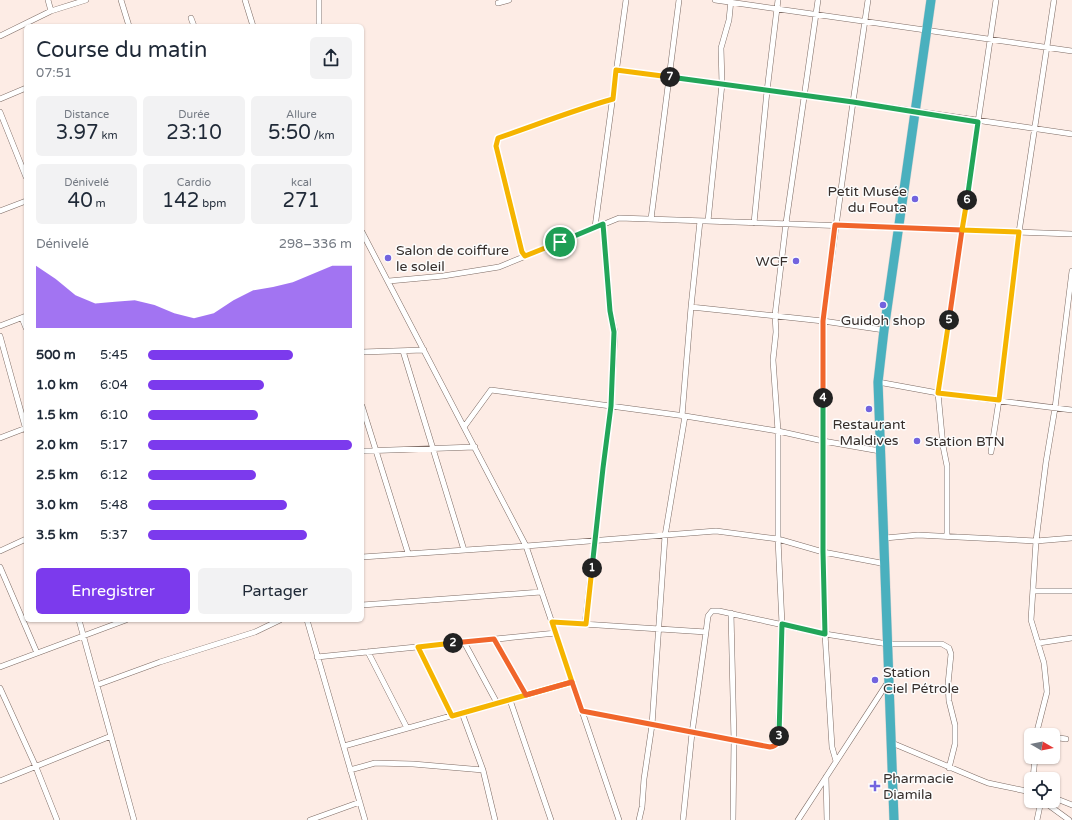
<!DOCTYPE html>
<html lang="fr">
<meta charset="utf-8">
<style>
body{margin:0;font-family:"Varela Round",sans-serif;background:#f2f2f3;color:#1f2937;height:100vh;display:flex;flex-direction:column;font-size:15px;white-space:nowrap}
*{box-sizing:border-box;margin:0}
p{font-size:13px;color:#747a83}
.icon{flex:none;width:22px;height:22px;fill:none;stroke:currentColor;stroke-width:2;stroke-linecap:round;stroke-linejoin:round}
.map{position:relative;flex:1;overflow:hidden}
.side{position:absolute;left:24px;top:24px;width:340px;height:598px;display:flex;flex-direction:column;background:#fff;border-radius:6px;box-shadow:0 1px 3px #0004}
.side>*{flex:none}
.needle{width:26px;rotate:99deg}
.controls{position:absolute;left:1024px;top:728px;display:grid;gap:8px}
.controls a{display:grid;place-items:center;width:36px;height:36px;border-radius:6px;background:#fff;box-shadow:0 1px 3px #0004;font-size:20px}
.pin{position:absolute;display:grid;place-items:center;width:34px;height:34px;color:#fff;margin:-17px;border:2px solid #fff;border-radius:50%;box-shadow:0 1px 4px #0007}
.km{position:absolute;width:20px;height:20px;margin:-10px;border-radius:50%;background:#222;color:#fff;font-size:11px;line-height:20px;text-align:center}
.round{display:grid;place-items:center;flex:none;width:42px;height:42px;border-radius:6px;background:#f2f2f3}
.headline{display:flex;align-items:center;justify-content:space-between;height:68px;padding:0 12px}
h1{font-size:22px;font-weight:600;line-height:30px}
.stats{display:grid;grid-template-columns:repeat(3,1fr);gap:6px;height:68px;padding:4px 12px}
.stats div{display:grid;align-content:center;border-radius:6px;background:#f2f2f3;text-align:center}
.stats b{font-size:20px;font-weight:600}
.stats small{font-size:11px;font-weight:400}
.stats p{font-size:11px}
.chart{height:112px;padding:8px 12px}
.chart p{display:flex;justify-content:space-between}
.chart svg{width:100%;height:72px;margin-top:4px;fill:#7c3aed;opacity:.7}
.button{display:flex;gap:8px;margin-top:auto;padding:8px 12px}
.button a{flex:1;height:46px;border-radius:6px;background:#7c3aed;color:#fff;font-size:16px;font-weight:600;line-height:46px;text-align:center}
.button a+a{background:#f2f2f3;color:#1f2937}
ul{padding:0 12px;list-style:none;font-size:13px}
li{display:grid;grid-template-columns:64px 48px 1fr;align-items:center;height:30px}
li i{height:10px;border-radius:5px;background:#7c3aed}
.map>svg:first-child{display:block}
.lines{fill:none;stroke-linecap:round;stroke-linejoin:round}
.street-casing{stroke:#7d6b64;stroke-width:6}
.highway-casing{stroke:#d3d1d1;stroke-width:10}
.street{stroke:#fff;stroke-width:5}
.highway{stroke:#4ab0be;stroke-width:9}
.split-1-casing{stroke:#fff;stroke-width:8}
.split-2-casing{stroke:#fff;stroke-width:8}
.split-3-casing{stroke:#fff;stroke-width:8}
.split-4-casing{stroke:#fff;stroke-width:8}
.split-5-casing{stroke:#fff;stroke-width:8}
.split-6-casing{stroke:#fff;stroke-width:8}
.split-7-casing{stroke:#fff;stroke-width:8}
.split-8-casing{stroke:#fff;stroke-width:8}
.split-1{stroke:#22a559;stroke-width:5}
.split-2{stroke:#f5b400;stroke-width:5}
.split-3{stroke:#f0652b;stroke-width:5}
.split-4{stroke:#22a559;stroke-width:5}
.split-5{stroke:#f0652b;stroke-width:5}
.split-6{stroke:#f5b400;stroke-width:5}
.split-7{stroke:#22a559;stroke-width:5}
.split-8{stroke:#f5b400;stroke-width:5}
.poi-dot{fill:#7263de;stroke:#fdfdfd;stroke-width:1.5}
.labels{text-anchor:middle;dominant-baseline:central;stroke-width:3;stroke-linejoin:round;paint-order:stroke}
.poi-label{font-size:14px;fill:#372f2c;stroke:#fdfdfd;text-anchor:start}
</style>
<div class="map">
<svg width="1072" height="820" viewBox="0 0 1072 820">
<rect width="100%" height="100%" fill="#fdece5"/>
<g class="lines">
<!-- street casing -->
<g class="street-casing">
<path id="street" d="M 48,0 L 51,11
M 121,0 L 129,26
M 245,0 L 253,26
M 319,0 L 319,26
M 715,0 L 1072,51
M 498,3 L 509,0
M 191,18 L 194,26
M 0,36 L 51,11 L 86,0
M 616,70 L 853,102 L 1072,134
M 0,99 L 26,88
M 0,112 L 26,177
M 0,211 L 26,201
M 651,219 L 679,0
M 708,221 L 722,84 L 721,48 L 729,20 L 731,0
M 754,223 L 767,91 L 778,0
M 595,227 L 626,0
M 362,232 L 526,546 L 619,820
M 525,256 L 522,252 L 496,146 L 498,138 C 536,125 574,110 613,99
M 389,281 L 443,276 L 499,267 L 619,218 L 1072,234
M 691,307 L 823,321 L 884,330
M 22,318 L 26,328
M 0,326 L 26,316
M 0,336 L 26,430
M 403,351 L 464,550
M 362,352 L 424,350
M 878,382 L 938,393 L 1072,410
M 362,406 L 408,553
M 682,416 L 691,307 L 700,221
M 464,427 L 491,390 L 685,416 L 778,431 L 823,441 L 880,451
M 0,438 L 26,428
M 362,451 L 475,447
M 991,452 L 999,400 L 1019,232 L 1054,0
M 947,536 L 947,466 L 943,446 L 938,393 L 996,0
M 885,538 L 918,535 L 1036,541 L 1072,538
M 0,551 L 26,539
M 362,557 L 526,546 L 716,531 L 778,539 L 823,552 L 886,564
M 0,567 L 37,653
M 1033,591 L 1072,591
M 362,605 L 541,592
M 731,613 L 734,741 L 733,820
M 79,620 L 134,820
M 307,620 L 365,820
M 552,622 L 706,632 L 708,616 L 712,611 L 719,611 L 825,634 L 888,644 L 942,644 L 949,648 L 951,654 L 948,684 L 949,701 L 955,725 L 955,744 L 949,768
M 585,624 L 603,469 L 611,406 L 615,332 L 610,311 L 603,224
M 494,639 L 526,695
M 464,642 L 497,703
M 1039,643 L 1072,638
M 418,647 L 452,716
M 368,652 L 407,728
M 317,657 L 556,633
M 0,667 L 126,620
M 97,685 L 160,662 L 255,632 L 280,620
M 0,688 L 36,767 L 57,820
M 510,700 L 551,820
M 582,711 L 770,747 L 775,746 L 778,742 L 782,624 L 778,539 L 778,431 L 773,360 L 776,332 L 775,315 L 786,223 L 818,0
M 462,713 L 483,770 L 495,820
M 1036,735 L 1047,692 L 1044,663 L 1031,620 L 1036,541 L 1046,462 L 1055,408 L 1072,271
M 1053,737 L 1066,739
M 892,743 L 978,779 L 988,783 L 1031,792
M 344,746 L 572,682
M 836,761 L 832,747 L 825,634 L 823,552 L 823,321 L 853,102 L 868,0
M 350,770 L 375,763 L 413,764 L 483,770
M 826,777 L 827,820
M 1033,779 L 1035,757
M 0,781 L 111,736
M 1053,795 L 1057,799 L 1072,805
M 1043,801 L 1069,820
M 310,820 L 360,802
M 639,820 L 642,807 L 644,779 L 652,725 L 665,536 L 685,416
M 683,820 L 692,733 L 706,632
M 798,820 L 888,682
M 1037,820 L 1041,801"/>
</g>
<!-- highway casing -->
<g class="highway-casing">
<path id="highway" d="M 894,820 L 878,382 L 884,330 L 931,0"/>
</g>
<!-- street -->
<use href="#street" class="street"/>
<!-- highway -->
<use href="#highway" class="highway"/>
</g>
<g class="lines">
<!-- split-1 casing -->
<g class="split-1-casing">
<path id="split-1" d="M 560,242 L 603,224 L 610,311 L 614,332 L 611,406 L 603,468 L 592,568"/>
</g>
<!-- split-2 casing -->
<g class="split-2-casing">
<path id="split-2" d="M 453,643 L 418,647 L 452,716 L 572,682 L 552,622 L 586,624 L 592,568"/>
</g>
<!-- split-3 casing -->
<g class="split-3-casing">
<path id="split-3" d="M 453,643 L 494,639 L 526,695 L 572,682 L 582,711 L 770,747 C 777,746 778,743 779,736"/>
</g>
<!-- split-4 casing -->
<g class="split-4-casing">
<path id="split-4" d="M 779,736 L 782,624 L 825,634 L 823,552 L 823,398"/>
</g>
<!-- split-5 casing -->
<g class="split-5-casing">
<path id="split-5" d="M 823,398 L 823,321 L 835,225 L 962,230 L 949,320"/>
</g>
<!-- split-6 casing -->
<g class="split-6-casing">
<path id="split-6" d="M 949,320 L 938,393 L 999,400 L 1019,232 L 962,230 L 967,200"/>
</g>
<!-- split-7 casing -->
<g class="split-7-casing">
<path id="split-7" d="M 670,77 L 853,102 L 978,122 L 967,200"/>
</g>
<!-- split-8 casing -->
<g class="split-8-casing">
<path id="split-8" d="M 560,242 L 525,256 L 522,252 L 496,146 L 498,138 C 536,125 574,110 613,99 L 616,70 L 670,77"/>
</g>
<!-- split-1 -->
<use href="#split-1" class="split-1"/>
<!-- split-2 -->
<use href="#split-2" class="split-2"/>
<!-- split-3 -->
<use href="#split-3" class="split-3"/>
<!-- split-4 -->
<use href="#split-4" class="split-4"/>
<!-- split-5 -->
<use href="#split-5" class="split-5"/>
<!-- split-6 -->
<use href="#split-6" class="split-6"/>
<!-- split-7 -->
<use href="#split-7" class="split-7"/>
<!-- split-8 -->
<use href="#split-8" class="split-8"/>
</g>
<!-- markers -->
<g class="poi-dot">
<circle cx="915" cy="199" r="4"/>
<circle cx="388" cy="258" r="4"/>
<circle cx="796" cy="261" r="4"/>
<circle cx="883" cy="305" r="4"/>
<circle cx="869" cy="409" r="4"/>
<circle cx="917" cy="441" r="4"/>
<circle cx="875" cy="680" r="4"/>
<path d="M873 780h4v4h4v4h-4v4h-4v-4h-4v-4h4z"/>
</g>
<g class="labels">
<!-- poi labels -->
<g class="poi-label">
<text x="907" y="191" text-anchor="end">Petit Musée<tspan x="907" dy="16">du Fouta</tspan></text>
<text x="396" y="250">Salon de coiffure<tspan x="396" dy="16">le soleil</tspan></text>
<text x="788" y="261" text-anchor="end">WCF</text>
<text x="883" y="320" text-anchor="middle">Guidoh shop</text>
<text x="869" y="424" text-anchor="middle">Restaurant<tspan x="869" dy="16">Maldives</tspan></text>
<text x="925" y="441">Station BTN</text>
<text x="883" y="672">Station<tspan x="883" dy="16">Ciel Pétrole</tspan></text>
<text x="883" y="778">Pharmacie<tspan x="883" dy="16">Diamila</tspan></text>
</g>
</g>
</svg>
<div class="controls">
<a><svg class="needle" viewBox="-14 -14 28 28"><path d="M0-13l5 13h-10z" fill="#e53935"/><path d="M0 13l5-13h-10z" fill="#747a83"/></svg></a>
<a><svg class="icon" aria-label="locate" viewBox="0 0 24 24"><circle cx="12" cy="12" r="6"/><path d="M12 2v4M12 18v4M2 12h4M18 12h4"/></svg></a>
</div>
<div class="pin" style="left:560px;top:242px;background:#1e9e55"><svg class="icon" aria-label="arrive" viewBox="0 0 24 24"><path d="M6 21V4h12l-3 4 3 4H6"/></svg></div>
<b class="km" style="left:592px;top:568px">1</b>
<b class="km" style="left:453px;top:643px">2</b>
<b class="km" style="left:779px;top:736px">3</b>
<b class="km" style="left:823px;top:398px">4</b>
<b class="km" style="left:949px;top:320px">5</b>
<b class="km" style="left:967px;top:200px">6</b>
<b class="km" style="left:670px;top:77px">7</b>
<section class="side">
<div class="headline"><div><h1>Course du matin</h1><p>07:51</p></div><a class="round"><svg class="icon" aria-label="share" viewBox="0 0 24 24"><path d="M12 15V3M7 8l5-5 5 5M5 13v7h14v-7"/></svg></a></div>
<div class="stats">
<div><p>Distance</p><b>3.97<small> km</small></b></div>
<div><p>Durée</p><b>23:10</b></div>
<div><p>Allure</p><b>5:50<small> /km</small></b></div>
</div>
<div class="stats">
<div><p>Dénivelé</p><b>40<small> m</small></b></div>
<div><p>Cardio</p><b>142<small> bpm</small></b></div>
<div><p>kcal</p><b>271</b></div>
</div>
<div class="chart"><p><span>Dénivelé</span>298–336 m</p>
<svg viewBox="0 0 160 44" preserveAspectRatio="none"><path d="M0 44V6L10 14L20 24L30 29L40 28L50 27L60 30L70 35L80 38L90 35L100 27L110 21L120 19L130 16L140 11L150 6L160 6V44z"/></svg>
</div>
<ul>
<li><b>500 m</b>5:45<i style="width:71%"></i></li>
<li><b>1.0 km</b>6:04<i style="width:57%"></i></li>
<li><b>1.5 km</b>6:10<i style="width:54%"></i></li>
<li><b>2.0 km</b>5:17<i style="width:100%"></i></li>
<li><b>2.5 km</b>6:12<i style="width:53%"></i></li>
<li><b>3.0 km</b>5:48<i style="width:68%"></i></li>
<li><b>3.5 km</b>5:37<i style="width:78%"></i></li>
</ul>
<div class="button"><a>Enregistrer</a><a>Partager</a></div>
</section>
</div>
